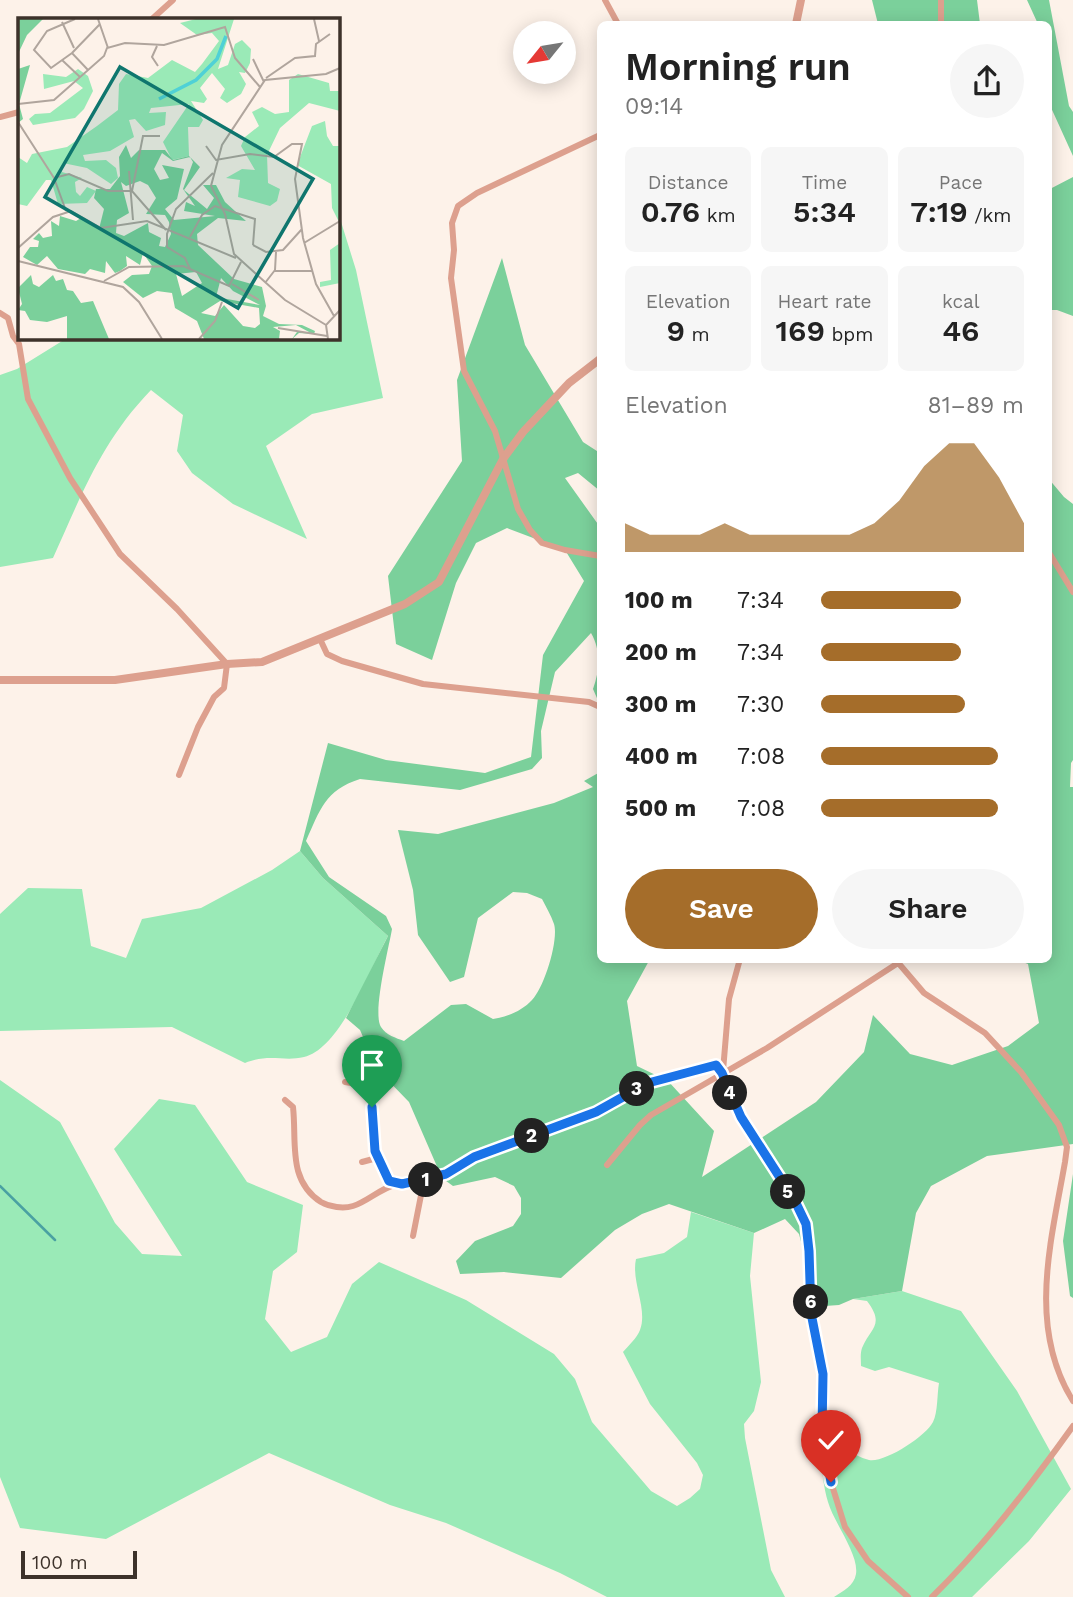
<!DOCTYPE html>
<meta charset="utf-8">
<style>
body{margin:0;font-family:"Work Sans",sans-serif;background:#f6f6f6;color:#222;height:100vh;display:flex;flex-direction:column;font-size:26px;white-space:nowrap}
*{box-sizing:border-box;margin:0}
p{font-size:23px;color:#767676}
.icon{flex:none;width:38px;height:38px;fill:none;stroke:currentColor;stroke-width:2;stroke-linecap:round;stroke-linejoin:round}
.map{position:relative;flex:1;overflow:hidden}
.sheet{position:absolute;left:597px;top:21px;width:455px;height:942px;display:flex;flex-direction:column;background:#fff;border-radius:10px;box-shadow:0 4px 18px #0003}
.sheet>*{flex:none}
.needle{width:46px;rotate:240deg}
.tools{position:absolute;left:513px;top:21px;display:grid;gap:14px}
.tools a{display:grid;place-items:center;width:63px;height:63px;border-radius:50%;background:#fff;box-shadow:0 4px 18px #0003;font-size:35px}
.scale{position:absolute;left:21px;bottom:18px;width:116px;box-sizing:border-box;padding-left:7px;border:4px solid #3d322a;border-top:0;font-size:19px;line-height:24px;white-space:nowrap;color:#3d322a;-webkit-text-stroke:5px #fdf2e9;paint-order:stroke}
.pin{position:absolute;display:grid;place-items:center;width:60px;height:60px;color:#fff;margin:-72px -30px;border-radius:50% 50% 50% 0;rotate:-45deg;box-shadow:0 0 7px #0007}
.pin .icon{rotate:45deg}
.km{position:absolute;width:35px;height:35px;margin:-18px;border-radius:50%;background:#222;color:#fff;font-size:19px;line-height:35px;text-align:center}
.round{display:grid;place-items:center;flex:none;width:74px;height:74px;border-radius:37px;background:#f6f6f6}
.head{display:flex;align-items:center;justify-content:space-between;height:119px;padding:0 28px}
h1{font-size:38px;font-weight:600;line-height:52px}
.figures{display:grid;grid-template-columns:repeat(3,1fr);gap:10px;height:119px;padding:7px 28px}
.figures div{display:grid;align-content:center;border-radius:10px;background:#f6f6f6;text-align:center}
.figures b{font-size:30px;font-weight:600}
.figures small{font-size:19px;font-weight:400}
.figures p{font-size:19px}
.chart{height:196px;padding:14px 28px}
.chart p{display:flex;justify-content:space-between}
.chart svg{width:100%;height:126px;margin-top:7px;fill:#a56d2a;opacity:.7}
.primary-button{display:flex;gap:14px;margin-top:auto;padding:14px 28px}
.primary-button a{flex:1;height:80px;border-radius:42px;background:#a56d2a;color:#fff;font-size:28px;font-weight:600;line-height:80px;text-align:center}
.primary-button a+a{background:#f6f6f6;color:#222}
ul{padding:0 28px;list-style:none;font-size:23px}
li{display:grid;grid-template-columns:112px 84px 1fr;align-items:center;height:52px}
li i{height:18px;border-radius:9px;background:#a56d2a}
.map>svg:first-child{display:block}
.green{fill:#9aeab7}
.forest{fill:#7bd09b}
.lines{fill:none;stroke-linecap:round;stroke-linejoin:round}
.stream{stroke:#4aa1a2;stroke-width:2.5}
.minor{stroke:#dda08e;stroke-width:6}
.tertiary{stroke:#dda08e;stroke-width:8}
.route-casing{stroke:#fff;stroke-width:14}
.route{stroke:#1a73e8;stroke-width:9}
.inset-river{fill:none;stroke:#4fd1d6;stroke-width:3.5}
.inset-road{fill:none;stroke:#b0a59d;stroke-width:2}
.view{fill:#0f766e;fill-opacity:0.15;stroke:#0f766e;stroke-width:3.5}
.inset-edge{fill:none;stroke:#3d322a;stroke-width:3.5}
</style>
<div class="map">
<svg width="1073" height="1597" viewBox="0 0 1073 1597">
<rect width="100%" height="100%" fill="#fdf2e9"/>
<!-- green -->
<path class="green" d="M 338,212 L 356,270 L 383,398 L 312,414 L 266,446 L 307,539 L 233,504 L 192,473 L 177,451 L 183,415 L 151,390 C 101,442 82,494 53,558 L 0,567 L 0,375 L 17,369 L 67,338 L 338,338 Z
M 300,851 L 323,878 L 388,936 C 371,967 340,1049 304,1057 C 283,1062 270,1053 245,1063 L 172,1027 L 0,1031 L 0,914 L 28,888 L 82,889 L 91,946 L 126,958 L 142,919 L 201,908 L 272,870 Z
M 0,1080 L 60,1122 L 115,1223 L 142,1254 L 182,1256 L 114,1149 L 159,1099 L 195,1105 L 247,1182 L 303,1205 L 297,1252 L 273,1271 L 265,1319 L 291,1352 L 327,1337 L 352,1284 L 379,1262 L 466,1300 L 554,1354 L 575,1379 L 592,1422 L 651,1491 L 677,1506 L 690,1498 L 700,1489 L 703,1475 L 697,1463 L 650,1404 L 623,1352 C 628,1346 637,1338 640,1330 C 648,1309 631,1282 636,1259 L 664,1253 L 687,1237 L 691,1212 L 754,1233 L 750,1276 L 761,1382 L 754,1411 L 744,1424 L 745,1438 L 771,1570 L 785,1597 L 607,1597 L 560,1573 L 446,1523 L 390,1505 L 269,1453 L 106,1539 L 20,1528 L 0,1477 Z
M 902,1291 L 961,1311 L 1017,1391 L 1071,1489 L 1029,1541 L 972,1597 L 834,1597 C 843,1591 854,1586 856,1574 C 859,1554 834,1523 828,1502 C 821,1478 821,1456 823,1431 C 837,1441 852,1456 869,1460 C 885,1463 926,1436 933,1422 C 938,1412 937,1394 939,1383 L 889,1367 L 875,1371 L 861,1366 C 861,1360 860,1354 862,1348 C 871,1327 885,1325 867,1301 L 853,1299 Z"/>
<!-- forest -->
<path class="forest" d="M 872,0 L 977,0 L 980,24 L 878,24 Z
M 1027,0 L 1049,0 L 1069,106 L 1073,112 L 1073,156 L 1048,101 L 1048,24 L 1038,24 Z
M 1073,177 L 1073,316 L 1057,310 L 1048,310 L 1048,190 Z
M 502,258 L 525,345 L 583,442 L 600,453 L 600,491 L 578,473 L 565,478 L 600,527 L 600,705 L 593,689 C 600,670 601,650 591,633 L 555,672 L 541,731 L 542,758 L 532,769 L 460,790 L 360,779 C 325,790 320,810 306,841 L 329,877 L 386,916 L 392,929 C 389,947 372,1013 381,1027 C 386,1035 396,1038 404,1041 L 451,1005 L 466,1004 L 493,1019 C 507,1017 522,1011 532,1000 C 544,988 559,940 554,924 C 551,915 546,907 542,899 L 527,893 L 513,892 L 478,918 L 464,977 L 450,982 L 418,935 L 413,890 L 398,830 L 438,834 L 554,803 L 593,787 L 584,781 L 600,772 L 600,959 L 650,959 L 627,1001 L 637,1066 L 668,1081 L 714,1131 L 702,1177 L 816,1102 L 864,1052 L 873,1015 L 910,1054 L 952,1065 L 1008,1046 L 1039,1023 L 1028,964 L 1015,959 L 1048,959 L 1048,478 L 1064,497 L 1073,504 L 1073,760 L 1071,763 L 1070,787 L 1073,787 L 1073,1144 L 987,1156 L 931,1186 L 916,1213 L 902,1291 L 853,1299 L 839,1305 L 825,1306 L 814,1298 L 810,1292 L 809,1272 L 799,1234 L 785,1219 L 754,1233 L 669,1204 L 642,1214 L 615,1230 L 561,1278 L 504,1272 L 460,1274 L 456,1261 L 475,1241 L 513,1226 L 521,1214 L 521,1198 L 514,1186 L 495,1177 L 453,1186 L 442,1178 L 409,1102 L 377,1069 L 360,1030 L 346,1018 L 388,936 L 323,878 L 300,851 L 328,743 L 386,760 L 485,773 L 531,757 L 543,655 L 584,581 L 565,550 L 507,528 L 476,543 L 456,583 L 432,660 L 396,644 L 388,576 L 462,461 L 457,380 Z
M 1073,1174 L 1073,1298 L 1070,1296 L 1063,1241 Z"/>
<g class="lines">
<!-- stream -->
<path class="stream" d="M 0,1186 L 55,1240"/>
<!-- minor -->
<path class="minor" d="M 605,0 L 618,24
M 152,19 L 173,0
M 941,24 L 941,0
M 0,117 L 19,112
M 600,135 L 477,193 L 458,206 L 452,223 L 454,250 L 451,278 L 464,371 L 495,431 L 518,509 L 530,530 L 542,543 L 565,550 L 600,556
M 0,313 L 8,318 L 13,336 L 19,344 L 28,399 L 70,478 L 120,554 L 177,609 L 227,664 L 224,688 L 214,697 L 198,727 L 179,775
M 1048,551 L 1073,592
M 320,639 L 327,654 L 342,661 L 423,684 L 589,702 L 600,707
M 895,959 L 924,993 L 985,1033 L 1021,1072 L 1059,1125 L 1067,1147 L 1065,1162 C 1051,1242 1027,1327 1073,1401
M 723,1071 L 729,999 L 740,959
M 345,1082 L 363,1085 L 368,1091 L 371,1099 L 375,1151 L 389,1181 L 403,1184 L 446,1174 L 474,1157 L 596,1112 L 648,1083 L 714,1064 L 719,1067 L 741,1117 L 795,1201 L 806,1224 L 809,1251 L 811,1313 L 823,1374 L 823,1431 L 831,1482 L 845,1527 L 868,1561 L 908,1597
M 285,1100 L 293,1107 C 297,1142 287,1180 321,1202 C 330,1207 343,1209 353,1206 C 367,1202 379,1189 397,1184
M 362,1162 L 377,1158
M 607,1165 L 640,1125 L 651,1115 L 767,1048 L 898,963
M 413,1236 L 424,1180
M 932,1597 C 985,1545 1030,1486 1073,1426"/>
<!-- tertiary -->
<path class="tertiary" d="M 796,24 L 801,0
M 0,680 L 115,680 L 227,664 L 262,662 L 405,604 L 439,582 L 503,459 L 523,432 L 569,383 L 600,359"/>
</g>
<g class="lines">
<!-- route casing -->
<g class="route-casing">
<path id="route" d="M 372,1107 L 375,1151 L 389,1181 L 402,1184 L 446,1174 L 474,1157 L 596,1112 L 648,1083 L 716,1065 L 722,1073 L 741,1117 L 795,1201 L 806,1224 L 809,1251 L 811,1313 L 823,1374 L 822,1431 L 831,1482"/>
</g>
<!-- route -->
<use href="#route" class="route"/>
</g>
<!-- overview -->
<g transform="translate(18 18)">
<rect width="322" height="322" fill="#fdf2e9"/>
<path d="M 178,1 L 216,1 L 200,51 L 210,47 L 217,26 L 224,22 L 233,31 L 232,45 L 227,55 L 221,54 L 228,66 L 223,76 L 209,85 L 202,80 L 207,71 L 194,55 L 182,70 L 189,81 L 186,85 L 173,83 L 185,102 L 181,109 L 170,109 L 171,138 L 154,142 L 145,124 L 171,86 L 133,90 L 131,95 L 148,94 L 147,107 L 128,113 L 117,101 L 111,102 L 116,119 L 92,133 L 65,137 L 67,143 L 88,142 L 98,150 L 100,160 L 93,166 L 69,150 L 45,145 L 44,154 L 64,160 L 57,164 L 58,174 L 62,178 L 69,169 L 78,173 L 69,185 L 40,186 L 33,162 L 28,162 L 9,188 L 0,186 L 0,139 L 9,145 L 14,136 L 49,129 L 79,108 L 100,92 L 101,66 L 108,56 L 130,60 L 154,42 L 177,54 L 184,46 L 201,23 L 194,15 L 179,17 L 162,5 ZM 60,51 L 70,58 L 75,73 L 66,91 L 57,100 L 15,107 L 11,101 L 17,96 L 32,95 L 65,70 L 56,63 L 26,71 L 25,56 L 48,59 ZM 280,56 L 311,65 L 312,73 L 322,73 L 322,93 L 291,85 L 262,110 L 249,137 L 250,165 L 262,171 L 259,183 L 252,188 L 220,179 L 222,162 L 208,160 L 224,151 L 237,152 L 223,128 L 227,119 L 241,108 L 234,94 L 244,89 L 257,96 L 271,94 L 271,62 ZM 307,103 L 309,118 L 315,128 L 322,128 L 322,206 L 314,190 L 313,166 L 279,147 L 294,108 ZM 322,225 L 322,265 L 302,269 L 302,264 L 313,262 L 312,232 Z" fill="#9aeab7"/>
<path d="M 0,1 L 25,1 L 9,17 L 0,36 ZM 12,47 L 1,86 L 5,101 L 0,105 L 0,51 ZM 108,127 L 113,140 L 121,132 L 147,132 L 155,142 L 171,138 L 182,149 L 166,172 L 189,191 L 196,180 L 185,167 L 198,167 L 207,184 L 228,203 L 200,200 L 179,216 L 180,227 L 216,261 L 244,269 L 248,288 L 245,298 L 261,306 L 284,307 L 297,313 L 296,316 L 281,315 L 274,321 L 279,314 L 291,314 L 278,307 L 255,309 L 262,313 L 261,321 L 186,321 L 179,303 L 157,290 L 154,275 L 139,273 L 125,280 L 105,264 L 114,257 L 131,256 L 134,248 L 125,235 L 122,247 L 108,238 L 109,248 L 102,253 L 97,255 L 88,243 L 87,255 L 72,251 L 67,256 L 40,251 L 29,238 L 19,247 L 5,239 L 12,229 L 20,229 L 21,223 L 15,221 L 21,215 L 25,220 L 34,218 L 33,203 L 41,208 L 42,198 L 58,203 L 63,200 L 81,211 L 86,191 L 76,180 L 78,171 L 92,171 L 102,158 L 101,139 ZM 144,135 L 155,143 L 172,139 L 175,144 L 165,171 L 177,188 L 168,184 L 166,193 L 197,198 L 156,202 L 147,191 L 159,181 L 166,151 L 144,147 L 151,160 L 142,162 L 136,151 ZM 122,163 L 130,167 L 138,180 L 128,196 L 147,197 L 151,204 L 153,216 L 147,229 L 141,228 L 143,220 L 131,214 L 130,205 L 106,218 L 98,215 L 99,202 L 111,195 L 103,164 L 108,168 ZM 178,254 L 184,265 L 164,278 L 158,256 ZM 203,260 L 215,273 L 242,287 L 198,279 ZM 202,283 L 241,290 L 242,306 L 237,310 L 225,308 L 206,287 L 197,298 L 183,295 ZM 13,257 L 15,266 L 21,269 L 35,257 L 38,263 L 45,261 L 49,272 L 55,273 L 63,285 L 75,283 L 91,321 L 49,321 L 49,298 L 29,304 L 12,302 L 7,293 L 0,292 L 4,286 L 0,270 Z" fill="#7bd09b" fill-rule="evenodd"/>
<path class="inset-river" d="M 141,81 L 178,62 L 199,41 L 208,18"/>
<path class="inset-road" d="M 57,1 L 29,13 L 16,32 L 33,50 L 54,35 L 70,52M 80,1 L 90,30M 296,1 L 301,23M 44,4 L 56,30M 139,28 L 134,39 L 140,48M 54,35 L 82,6M 235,41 L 246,64M 44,42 L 62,59M 248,60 L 277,40 L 297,38 L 298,26 L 312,16M 0,86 L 36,82 L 86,38 L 89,30 L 107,25 L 146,27 L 207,9 L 217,40 L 242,69M 0,104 L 36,160 L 48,193M 188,128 L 198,142 L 232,136 L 256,139 L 274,126 L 284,126 L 277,161 L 285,220 L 298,266 L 316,298M 111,153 L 115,202M 36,160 L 51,156 L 90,173 L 114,173 L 148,212M 114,173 L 125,118 L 142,118M 172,219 L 184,197 L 197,188 L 237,201 L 235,227M 286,225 L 322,203M 235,227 L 248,234 L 265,232 L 284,211M 0,230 L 35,199 L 53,193 L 83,210 L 129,203 L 218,240M 0,243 L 105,269 L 121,284 L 144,321M 172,251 L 167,240 L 149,229 L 149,216 L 158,191 L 195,155M 256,253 L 294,253M 86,263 L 111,249 L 165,248 L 211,268 L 223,244M 247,265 L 257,252 L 258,234M 214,266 L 241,282M 308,307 L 267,282 L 216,236 L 207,196 L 193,168 L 204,127 L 247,62 L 308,56 L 322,50M 260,310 L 309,318M 181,321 L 197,303 L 204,284M 310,321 L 308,307 L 322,292"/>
<path class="view" d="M 102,49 L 295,161 L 220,290 L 27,179 Z"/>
<rect width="322" height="322" class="inset-edge"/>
</g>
</svg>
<div class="tools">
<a><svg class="needle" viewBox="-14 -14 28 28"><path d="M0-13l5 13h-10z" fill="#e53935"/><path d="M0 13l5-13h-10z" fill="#767676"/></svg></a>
</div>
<div class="scale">100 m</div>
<div class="pin" style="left:372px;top:1107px;background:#1e9e55"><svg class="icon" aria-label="arrive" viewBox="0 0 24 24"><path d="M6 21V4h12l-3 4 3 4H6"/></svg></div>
<div class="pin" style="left:831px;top:1482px;background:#d93025"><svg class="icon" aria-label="check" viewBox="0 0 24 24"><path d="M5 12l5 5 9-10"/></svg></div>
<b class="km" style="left:426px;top:1180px">1</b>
<b class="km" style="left:532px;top:1136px">2</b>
<b class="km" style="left:637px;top:1089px">3</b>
<b class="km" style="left:730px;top:1093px">4</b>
<b class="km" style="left:788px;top:1192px">5</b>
<b class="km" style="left:811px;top:1302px">6</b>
<section class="sheet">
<div class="head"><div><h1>Morning run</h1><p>09:14</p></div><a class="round"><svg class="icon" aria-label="share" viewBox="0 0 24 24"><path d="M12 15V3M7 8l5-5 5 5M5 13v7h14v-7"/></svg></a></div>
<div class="figures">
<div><p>Distance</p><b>0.76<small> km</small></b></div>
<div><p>Time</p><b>5:34</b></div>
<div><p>Pace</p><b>7:19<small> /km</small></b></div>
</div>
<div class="figures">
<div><p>Elevation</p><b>9<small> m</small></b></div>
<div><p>Heart rate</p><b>169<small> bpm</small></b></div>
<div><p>kcal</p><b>46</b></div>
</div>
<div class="chart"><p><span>Elevation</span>81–89 m</p>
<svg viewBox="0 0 160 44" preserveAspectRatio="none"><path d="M0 44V34L10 38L20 38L30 38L40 34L50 38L60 38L70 38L80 38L90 38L100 34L110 26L120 14L130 6L140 6L150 18L160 34V44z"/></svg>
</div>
<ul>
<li><b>100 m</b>7:34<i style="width:69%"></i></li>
<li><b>200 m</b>7:34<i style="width:69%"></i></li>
<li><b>300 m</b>7:30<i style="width:71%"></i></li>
<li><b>400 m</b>7:08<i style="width:87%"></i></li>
<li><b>500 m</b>7:08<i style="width:87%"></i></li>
</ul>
<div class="primary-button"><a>Save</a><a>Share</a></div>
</section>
</div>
